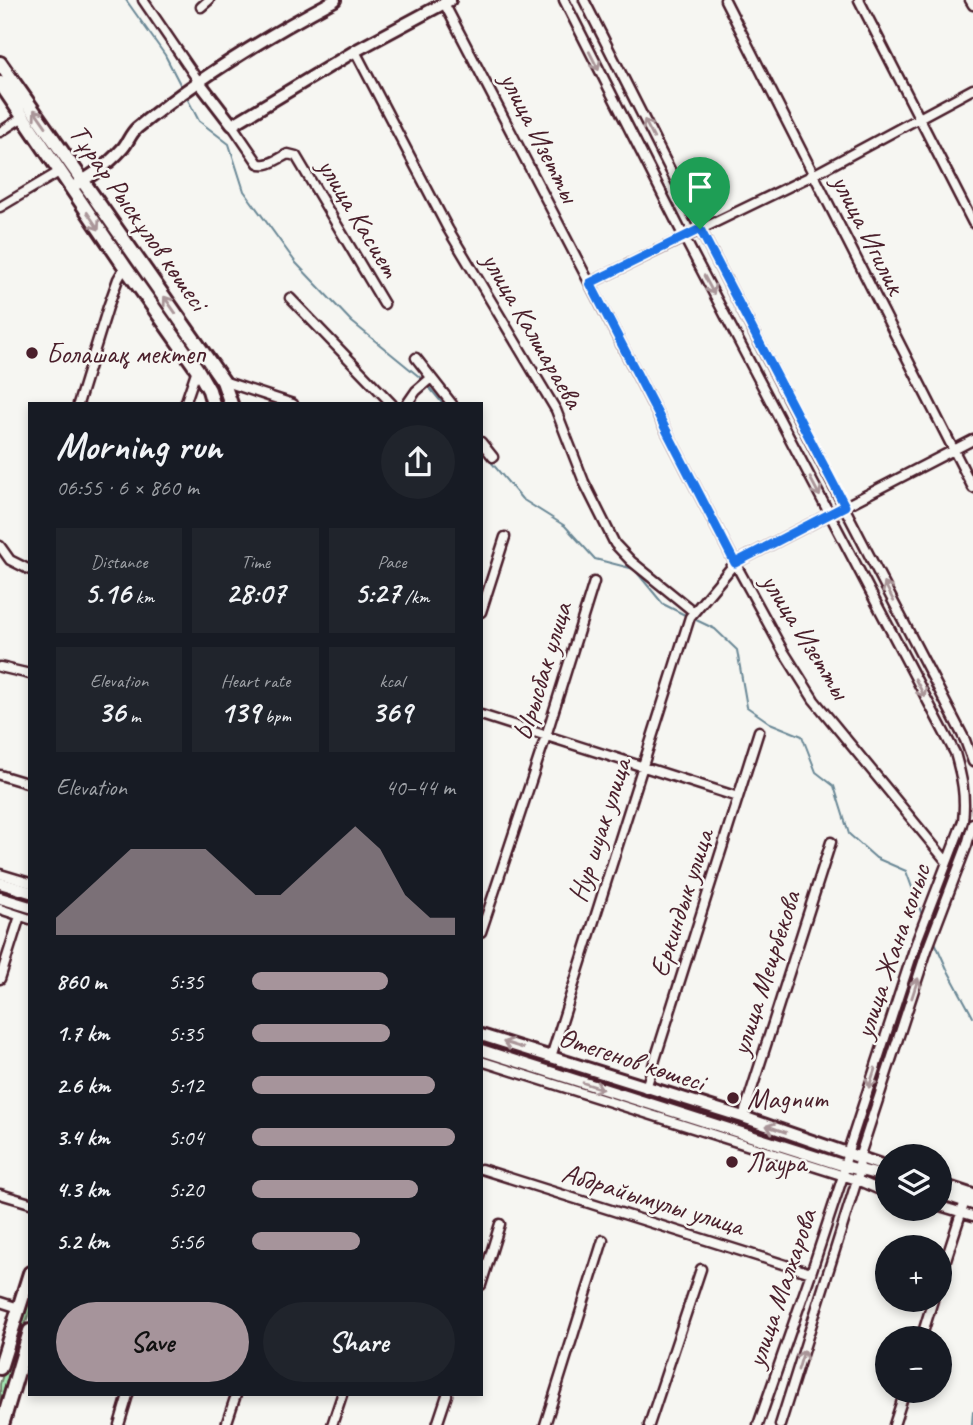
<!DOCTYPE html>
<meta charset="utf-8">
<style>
body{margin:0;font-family:Caveat,sans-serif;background:#20242c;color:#f1f3f6;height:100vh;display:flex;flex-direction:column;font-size:26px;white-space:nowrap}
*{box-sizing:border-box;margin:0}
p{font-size:23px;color:#9ea1a6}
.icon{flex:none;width:38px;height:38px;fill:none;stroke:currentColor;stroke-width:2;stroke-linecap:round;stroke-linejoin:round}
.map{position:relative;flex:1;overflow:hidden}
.details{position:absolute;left:28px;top:402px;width:455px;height:994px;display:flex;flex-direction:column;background:#171b24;border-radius:0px;box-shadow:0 4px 10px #0003}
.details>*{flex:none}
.tools{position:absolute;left:875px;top:1144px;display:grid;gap:14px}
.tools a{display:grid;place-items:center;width:77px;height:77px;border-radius:50%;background:#171b24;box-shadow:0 4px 10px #0003;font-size:35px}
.pin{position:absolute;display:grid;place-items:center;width:60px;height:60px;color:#fff;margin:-72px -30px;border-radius:50% 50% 50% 0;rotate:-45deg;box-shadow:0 0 7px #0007}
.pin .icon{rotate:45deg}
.round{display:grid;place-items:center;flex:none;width:74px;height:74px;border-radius:37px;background:#20242c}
.overview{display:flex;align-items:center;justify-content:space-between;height:119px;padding:0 28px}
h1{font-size:38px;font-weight:700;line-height:52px}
.stats{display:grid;grid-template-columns:repeat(3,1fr);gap:10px;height:119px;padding:7px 28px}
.stats div{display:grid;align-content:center;border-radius:0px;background:#20242c;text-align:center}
.stats b{font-size:30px;font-weight:700}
.stats small{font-size:19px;font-weight:400}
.stats p{font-size:19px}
.chart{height:196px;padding:14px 28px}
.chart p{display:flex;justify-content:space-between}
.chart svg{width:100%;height:126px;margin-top:7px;fill:#a6949b;opacity:.7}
.cta{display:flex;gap:14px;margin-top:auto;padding:14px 28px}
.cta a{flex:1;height:80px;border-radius:42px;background:#a6949b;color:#111;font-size:28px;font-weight:700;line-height:80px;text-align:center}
.cta a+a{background:#20242c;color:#f1f3f6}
ul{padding:0 28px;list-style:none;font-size:23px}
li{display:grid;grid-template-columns:112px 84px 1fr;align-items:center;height:52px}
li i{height:18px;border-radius:9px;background:#a6949b}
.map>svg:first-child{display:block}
.green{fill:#a1e6b1;stroke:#76826e;stroke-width:2}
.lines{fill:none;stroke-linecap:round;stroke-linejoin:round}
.stream{stroke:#6a8896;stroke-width:2}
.street-casing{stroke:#4a1f2b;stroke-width:13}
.secondary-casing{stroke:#4a1f2b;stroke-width:16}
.primary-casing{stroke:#4a1f2b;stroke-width:18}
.street{stroke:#f6f6f2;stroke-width:8}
.secondary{stroke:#f6f6f2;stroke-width:10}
.primary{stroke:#f6f6f2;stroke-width:12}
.oneway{stroke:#a99598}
.route-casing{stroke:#fff;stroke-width:14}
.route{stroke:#1a73e8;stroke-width:9}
.poi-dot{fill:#4a1f2b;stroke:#f6f6f2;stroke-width:2.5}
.labels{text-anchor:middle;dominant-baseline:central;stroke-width:5;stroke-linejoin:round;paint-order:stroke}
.street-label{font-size:28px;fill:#4a1f2b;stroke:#f6f6f2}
.poi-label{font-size:28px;fill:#4a1f2b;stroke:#f6f6f2;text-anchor:start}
</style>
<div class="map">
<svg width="973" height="1425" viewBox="0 0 973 1425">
<rect width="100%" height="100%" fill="#f6f6f2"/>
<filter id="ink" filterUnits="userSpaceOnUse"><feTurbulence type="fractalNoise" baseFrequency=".0143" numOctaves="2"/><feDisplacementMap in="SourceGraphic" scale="14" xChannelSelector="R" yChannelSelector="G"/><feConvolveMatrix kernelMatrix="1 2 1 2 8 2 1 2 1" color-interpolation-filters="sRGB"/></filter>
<g filter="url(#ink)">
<!-- green -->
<path class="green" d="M 84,188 L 213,378 L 224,404 L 218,404 L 80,191 Z
M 30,1290 L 30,1310 L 0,1403 L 0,1384 Z"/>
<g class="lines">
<!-- stream -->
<path class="stream" d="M 126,0 L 165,55 L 182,88
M 186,96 L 199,121 L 229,144 L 244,191 L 296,263 L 352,322 L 422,379
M 428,386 L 443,404
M 481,450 L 522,499 L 565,526 L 595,559 L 634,569 L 663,604 L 687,616
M 692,618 L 715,629 L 737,650 L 747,707 L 770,723 L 802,736 L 816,772 L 834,786 L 849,834 L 876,858 L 906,871 L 922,915
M 934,940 L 947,969 L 973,1017
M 972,1425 L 973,1411"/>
<!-- street casing -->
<g class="street-casing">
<path id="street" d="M 143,0 L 199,82
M 564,0 L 684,237 L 955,753 C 962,778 966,795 963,821 L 916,943 L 847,1154 L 843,1176 L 811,1273 L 758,1425
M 584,0 L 700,229 L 965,740 L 973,762
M 725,0 L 973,488
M 859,0 L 973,223
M 970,0 L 973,5
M 444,3 L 735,563 L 782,649 L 814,700 L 947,862
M 201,7 L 209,0
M 355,51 L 448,229 L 556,410 L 584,482 L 615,544 L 631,561 L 694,612
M 232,125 L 258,163 C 267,168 279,158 288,154 L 296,156 L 384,304
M 0,132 L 23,117
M 0,207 L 59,172
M 590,283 L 813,175 L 973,89
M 290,298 L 392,404
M 416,358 L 452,404
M 223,381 L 293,404
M 78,404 L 108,307 L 118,279 L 125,267
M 185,404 L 197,369
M 407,404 L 416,391 L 431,378
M 481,442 L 493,457
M 0,546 L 10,560 L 30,570
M 481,612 L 505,537
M 0,667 L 30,674
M 481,715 L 738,797
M 0,775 L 30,784
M 0,874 L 30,883
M 0,909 L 30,919
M 481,932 L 546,736 L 594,582
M 0,979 L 20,916
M 551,1057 L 690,617 L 735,563 L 973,440
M 481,1061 L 857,1180 L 887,1193
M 646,1088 L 759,731
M 743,1117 L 831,842
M 481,1169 L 811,1273
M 0,1194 L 30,1203
M 940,1206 L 973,1216
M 940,1278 L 965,1201
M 481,1285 L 500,1224
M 0,1302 L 19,1308
M 921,1339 L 933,1300
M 119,1425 L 128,1395
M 226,1425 L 236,1395
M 332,1425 L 342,1395
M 437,1425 L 447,1395
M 545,1425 L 603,1240
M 649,1425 L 701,1269
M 780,1425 L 857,1180 L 860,1170 L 859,1158 L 927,950 L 967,845 L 973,823
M 894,1425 L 905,1391"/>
</g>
<!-- secondary casing -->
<g class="secondary-casing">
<path id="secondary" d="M 199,82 L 232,125 L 355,51 L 450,0
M 71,188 C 89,177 107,166 122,149 C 128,143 130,134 137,128 C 198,78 265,37 335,0
M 0,883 L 30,892
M 0,898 L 30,907
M 481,1035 L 743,1117 L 887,1167
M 481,1050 L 845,1166 L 887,1177
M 940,1184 L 973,1195
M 940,1193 L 973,1204"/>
</g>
<!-- primary casing -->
<g class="primary-casing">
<path id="primary" d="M 0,63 L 223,381 L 231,404
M 0,83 L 125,267 L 197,369 L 209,390 L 213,404
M 0,1368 L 30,1273
M 2,1425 L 30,1331"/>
</g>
<!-- street -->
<use href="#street" class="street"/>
<!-- secondary -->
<use href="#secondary" class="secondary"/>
<!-- primary -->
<use href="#primary" class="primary"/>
</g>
<!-- one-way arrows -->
<defs><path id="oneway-shaft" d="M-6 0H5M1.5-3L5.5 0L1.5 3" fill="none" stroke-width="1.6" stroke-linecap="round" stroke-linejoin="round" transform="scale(1.75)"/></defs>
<g class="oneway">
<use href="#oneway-shaft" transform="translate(594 61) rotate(63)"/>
<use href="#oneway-shaft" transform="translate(40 118) rotate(-125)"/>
<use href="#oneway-shaft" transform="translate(649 129) rotate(-117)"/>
<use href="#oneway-shaft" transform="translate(93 221) rotate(56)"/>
<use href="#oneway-shaft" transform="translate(709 285) rotate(62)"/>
<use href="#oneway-shaft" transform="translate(170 305) rotate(-125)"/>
<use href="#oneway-shaft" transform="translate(815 487) rotate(62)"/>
<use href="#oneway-shaft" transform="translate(889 592) rotate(-117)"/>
<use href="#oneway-shaft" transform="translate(920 688) rotate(62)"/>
<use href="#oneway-shaft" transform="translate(915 988) rotate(-72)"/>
<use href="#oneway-shaft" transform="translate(513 1045) rotate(-163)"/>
<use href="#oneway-shaft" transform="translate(872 1078) rotate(108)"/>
<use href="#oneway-shaft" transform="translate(593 1086) rotate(18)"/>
<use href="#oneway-shaft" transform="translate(776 1129) rotate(-161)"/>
<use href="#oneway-shaft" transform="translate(801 1360) rotate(-73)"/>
</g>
</g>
<g class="lines" filter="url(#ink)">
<!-- route casing -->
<g class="route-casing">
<path id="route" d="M 700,229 L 845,506 L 735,563 L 590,283 Z"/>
</g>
<!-- route -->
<use href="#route" class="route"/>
</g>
<!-- markers -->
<g class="poi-dot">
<circle cx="32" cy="353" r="7"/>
<circle cx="733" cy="1098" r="7"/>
<circle cx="732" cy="1162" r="7"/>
</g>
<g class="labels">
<!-- street labels -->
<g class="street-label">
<text transform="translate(540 137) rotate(63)">улица Изетты</text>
<text transform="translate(139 217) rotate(55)">Тұрар Рыскұлов көшесі</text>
<text transform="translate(359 217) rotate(59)">улица Касиет</text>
<text transform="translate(869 234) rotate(63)">улица Игилик</text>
<text transform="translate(533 330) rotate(60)">улица Калшараева</text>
<text transform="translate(806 636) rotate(58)">улица Изетты</text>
<text transform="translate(542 671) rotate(-73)">Ырысбак улица</text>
<text transform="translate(599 830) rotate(-72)">Нур шуак улица</text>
<text transform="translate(681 903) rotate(-72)">Еркиндык улица</text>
<text transform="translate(892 951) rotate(-71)">улица Жана коныс</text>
<text transform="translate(765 973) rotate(-72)">улица Меирбекова</text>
<text transform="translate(632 1059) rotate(18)">Өтегенов көшесі</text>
<text transform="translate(653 1199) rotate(17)">Абдрайымулы улица</text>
<text transform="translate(781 1288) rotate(-71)">улица Малхарова</text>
</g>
<!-- poi labels -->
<g class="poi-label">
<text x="46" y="353">Болашақ мектеп</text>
<text x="747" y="1098">Magnum</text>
<text x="746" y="1162">Лаура</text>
</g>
</g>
</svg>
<div class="tools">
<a><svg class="icon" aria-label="layers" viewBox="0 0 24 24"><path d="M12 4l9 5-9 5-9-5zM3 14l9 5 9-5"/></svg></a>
<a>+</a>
<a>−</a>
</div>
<div class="pin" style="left:700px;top:229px;background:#1e9e55"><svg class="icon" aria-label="arrive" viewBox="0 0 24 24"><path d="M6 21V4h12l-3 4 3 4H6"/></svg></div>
<section class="details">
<div class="overview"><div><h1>Morning run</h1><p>06:55 · 6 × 860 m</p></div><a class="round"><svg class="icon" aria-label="share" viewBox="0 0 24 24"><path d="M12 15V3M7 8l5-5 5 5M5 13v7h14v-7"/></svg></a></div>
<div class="stats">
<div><p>Distance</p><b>5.16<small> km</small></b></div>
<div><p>Time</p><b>28:07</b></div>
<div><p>Pace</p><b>5:27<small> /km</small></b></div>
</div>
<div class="stats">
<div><p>Elevation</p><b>36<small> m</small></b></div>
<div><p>Heart rate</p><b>139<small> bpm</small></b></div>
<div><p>kcal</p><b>369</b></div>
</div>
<div class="chart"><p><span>Elevation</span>40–44 m</p>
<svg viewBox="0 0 160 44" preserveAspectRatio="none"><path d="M0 44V38L10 30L20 22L30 14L40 14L50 14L60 14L70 22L80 30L90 30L100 22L110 14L120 6L130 14L140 30L150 38L160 38V44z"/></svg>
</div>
<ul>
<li><b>860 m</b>5:35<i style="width:67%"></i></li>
<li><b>1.7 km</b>5:35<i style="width:68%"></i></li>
<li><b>2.6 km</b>5:12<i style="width:90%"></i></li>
<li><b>3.4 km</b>5:04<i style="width:100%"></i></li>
<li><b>4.3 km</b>5:20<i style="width:82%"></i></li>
<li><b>5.2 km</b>5:56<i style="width:53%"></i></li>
</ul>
<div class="cta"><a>Save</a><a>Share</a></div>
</section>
</div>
